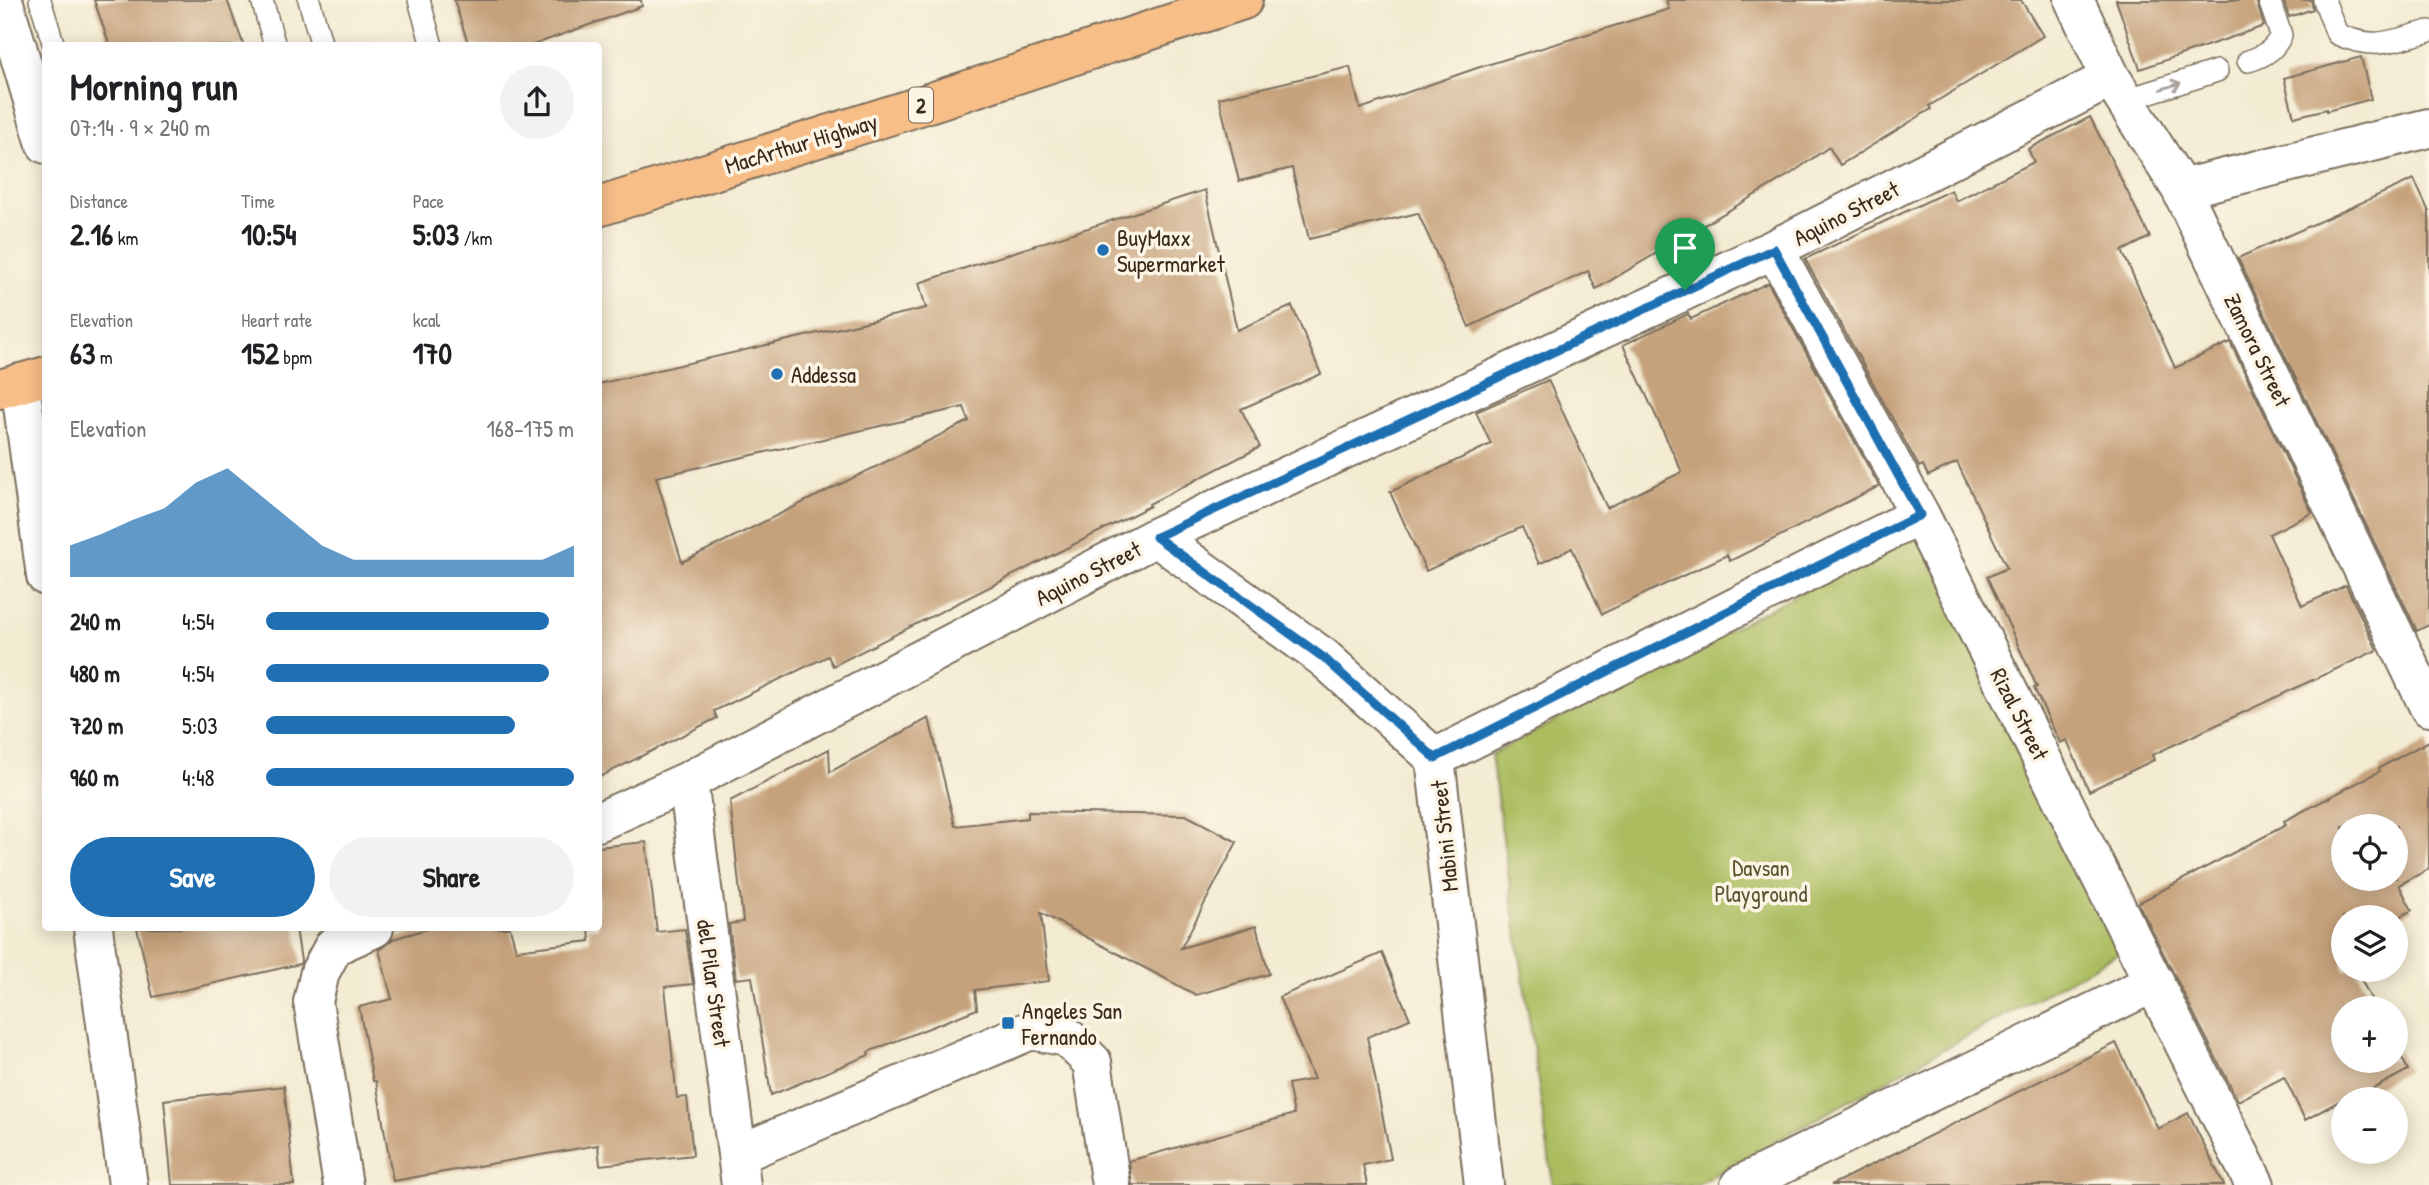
<!DOCTYPE html>
<meta charset="utf-8">
<style>
body{margin:0;font-family:"Patrick Hand",sans-serif;background:#f2f2f2;color:#202124;height:100vh;display:flex;flex-direction:column;font-size:26px;white-space:nowrap}
*{box-sizing:border-box;margin:0}
p{font-size:23px;color:#757577}
.icon{flex:none;width:38px;height:38px;fill:none;stroke:currentColor;stroke-width:2;stroke-linecap:round;stroke-linejoin:round}
.map{position:relative;flex:1;overflow:hidden}
.panel{position:absolute;left:42px;top:42px;width:560px;height:889px;display:flex;flex-direction:column;background:#fff;border-radius:7px;box-shadow:0 4px 18px #0003}
.panel>*{flex:none}
.controls{position:absolute;left:2331px;top:814px;display:grid;gap:14px}
.controls a{display:grid;place-items:center;width:77px;height:77px;border-radius:50%;background:#fff;box-shadow:0 4px 18px #0003;font-size:35px}
.pin{position:absolute;display:grid;place-items:center;width:60px;height:60px;color:#fff;margin:-72px -30px;border-radius:50% 50% 50% 0;rotate:-45deg;box-shadow:0 0 7px #0007}
.pin .icon{rotate:45deg}
.round{display:grid;place-items:center;flex:none;width:74px;height:74px;border-radius:37px;background:#f2f2f2}
.headline{display:flex;align-items:center;justify-content:space-between;height:119px;padding:0 28px}
h1{font-size:38px;font-weight:700;line-height:52px}
.figures{display:grid;grid-template-columns:repeat(3,1fr);gap:10px;height:119px;padding:7px 28px}
.figures div{display:grid;align-content:center}
.figures b{font-size:30px;font-weight:700}
.figures small{font-size:19px;font-weight:400}
.figures p{font-size:19px}
.chart{height:196px;padding:14px 28px}
.chart p{display:flex;justify-content:space-between}
.chart svg{width:100%;height:126px;margin-top:7px;fill:#1f6fb2;opacity:.7}
.button{display:flex;gap:14px;margin-top:auto;padding:14px 28px}
.button a{flex:1;height:80px;border-radius:42px;background:#1f6fb2;color:#fff;font-size:28px;font-weight:700;line-height:80px;text-align:center}
.button a+a{background:#f2f2f2;color:#202124}
ul{padding:0 28px;list-style:none;font-size:23px}
li{display:grid;grid-template-columns:112px 84px 1fr;align-items:center;height:52px}
li i{height:18px;border-radius:9px;background:#1f6fb2}
.map>svg:first-child{display:block}
.green{fill:#acbd60;stroke:#74743f;stroke-width:2}
.building{fill:#c6a27c;fill-rule:evenodd}
.lines{fill:none;stroke-linecap:round;stroke-linejoin:round}
.service-casing{stroke:#7b6e5d;stroke-width:24}
.minor-casing{stroke:#7b6e5d;stroke-width:42}
.trunk-casing{stroke:#7b6e5d;stroke-width:42}
.service{stroke:#fff;stroke-width:21}
.minor{stroke:#fff;stroke-width:38}
.trunk{stroke:#f7be88;stroke-width:38}
.oneway{stroke:#a79f9a}
.route-casing{stroke:#fff;stroke-width:14}
.route{stroke:#1f6fb2;stroke-width:9}
.poi-dot{fill:#1f6fb2;stroke:#fcf5e5;stroke-width:2.5}
.labels{text-anchor:middle;dominant-baseline:central;stroke-width:7;stroke-linejoin:round;paint-order:stroke}
.shield{fill:#fcf5e5;stroke:#75675a;stroke-width:2}
.shield-label{font-size:21px;font-weight:bold;fill:#3b2a1e}
.street-label{font-size:23px;fill:#3b2a1e;stroke:#fcf5e5}
.poi-label{font-size:23px;fill:#3b2a1e;stroke:#fcf5e5;text-anchor:start}
.park-label{font-size:23px;fill:#5d5632;stroke:#fcf5e5}
</style>
<div class="map">
<svg width="2429" height="1185" viewBox="0 0 2429 1185">
<rect width="100%" height="100%" fill="#fcf5e5"/>
<filter id="ink" filterUnits="userSpaceOnUse"><feTurbulence type="fractalNoise" baseFrequency=".0143" numOctaves="2"/><feDisplacementMap in="SourceGraphic" scale="14" xChannelSelector="R" yChannelSelector="G"/><feConvolveMatrix kernelMatrix="1 2 1 2 8 2 1 2 1" color-interpolation-filters="sRGB"/></filter>
<filter id="wash" filterUnits="userSpaceOnUse"><feTurbulence type="fractalNoise" baseFrequency=".00686" numOctaves="4" result="noise"/><feDisplacementMap in="SourceGraphic" scale="28" xChannelSelector="R" yChannelSelector="G"/><feGaussianBlur stdDeviation="1.57" result="paint"/><feColorMatrix in="noise" values="0 0 0 0 0 0 0 0 0 0 0 0 0 0 0 0 0 1.4 0 .05"/><feComposite in="paint" operator="in"/></filter>
<g filter="url(#wash)">
<rect width="100%" height="100%" fill="#f3ebd2"/>
<!-- green -->
<path class="green" d="M 1927,526 L 2135,944 L 1696,1185 L 1553,1185 L 1491,755 Z"/>
<g id="blocks">
<!-- building -->
<path class="building" d="M 94,0 L 227,0 L 244,46 L 110,46 Z
M 454,0 L 641,0 L 642,6 L 530,46 L 469,46 Z
M 1666,0 L 2021,0 L 2043,36 L 1929,106 L 1931,109 L 1840,165 L 1829,147 L 1792,173 L 1596,289 L 1588,271 L 1469,327 L 1418,213 L 1309,239 L 1292,168 L 1239,181 L 1219,98 L 1350,67 L 1360,109 L 1477,68 L 1669,9 Z
M 2116,0 L 2256,0 L 2264,26 L 2140,69 Z
M 2283,0 L 2311,0 L 2313,9 L 2289,17 Z
M 2361,57 L 2371,99 L 2327,111 L 2327,109 L 2294,117 L 2284,78 Z
M 2090,117 L 2150,237 L 2122,251 L 2175,368 L 2230,342 L 2312,513 L 2269,534 L 2302,606 L 2346,585 L 2377,650 L 2152,755 L 2154,760 L 2089,791 L 2067,740 L 2060,743 L 2034,688 L 2037,687 L 1987,577 L 2007,568 L 1957,462 L 1928,476 L 1923,465 L 1919,467 L 1805,259 L 1951,190 L 1956,201 L 2034,162 L 2028,149 Z
M 2414,179 L 2429,212 L 2429,625 L 2417,631 L 2238,258 Z
M 1205,190 L 1237,330 L 1292,306 L 1321,374 L 1241,409 L 1260,447 L 1149,504 L 1150,506 L 833,666 L 828,656 L 714,711 L 717,718 L 598,778 L 598,384 L 926,308 L 919,283 ZM 964,407 L 969,421 L 682,562 L 656,477 Z
M 1768,283 L 1879,486 L 1730,561 L 1727,555 L 1602,614 L 1572,548 L 1539,564 L 1522,527 L 1426,571 L 1390,492 L 1491,444 L 1476,412 L 1548,380 L 1607,508 L 1682,472 L 1623,345 L 1688,314 L 1691,319 Z
M 929,718 L 955,826 L 1028,818 L 1028,812 L 1186,815 L 1237,842 L 1181,948 L 1256,926 L 1269,974 L 1196,995 L 1041,913 L 1049,981 L 975,990 L 977,1009 L 868,1052 L 869,1055 L 771,1095 L 752,977 L 736,979 L 729,924 L 743,922 L 730,801 L 829,749 L 830,772 Z
M 2429,741 L 2429,869 L 2399,885 L 2412,910 L 2396,919 L 2396,917 L 2343,917 L 2343,970 L 2356,970 L 2376,1008 L 2343,1008 L 2343,1060 L 2396,1060 L 2396,1046 L 2408,1070 L 2354,1099 L 2343,1099 L 2305,1120 L 2284,1077 L 2238,1101 L 2138,903 L 2286,825 L 2284,821 L 2380,771 L 2379,768 ZM 2343,826 L 2396,826 L 2396,878 L 2343,878 Z
M 646,842 L 657,932 L 685,929 L 693,984 L 665,987 L 677,1098 L 687,1097 L 693,1155 L 600,1165 L 598,1145 L 393,1181 L 376,1081 L 373,1081 L 359,1007 L 392,999 L 379,950 L 393,939 L 430,928 L 510,928 L 516,950 L 590,941 L 589,928 L 598,928 L 598,847 Z
M 137,928 L 296,928 L 301,961 L 300,964 L 153,997 Z
M 1382,953 L 1410,1019 L 1367,1037 L 1391,1159 L 1363,1165 L 1367,1185 L 1132,1185 L 1129,1161 L 1294,1114 L 1288,1084 L 1314,1079 L 1279,997 Z
M 2116,1043 L 2158,1129 L 2188,1113 L 2224,1185 L 1831,1185 Z
M 284,1086 L 294,1185 L 172,1185 L 164,1100 Z"/>
</g>
</g>
<g filter="url(#ink)">
<use href="#blocks" fill-opacity="0" stroke="#7b6e5d" stroke-width="2"/>
<g class="lines">
<!-- service casing -->
<g class="service-casing">
<path id="service" d="M 40,0 L 54,46
M 262,0 L 275,46
M 309,0 L 322,46
M 419,0 L 432,46
M 2324,0 L 2337,34 C 2375,51 2391,41 2429,31
M 2248,61 C 2263,57 2275,50 2281,35 L 2269,0
M 2125,100 L 2217,71"/>
</g>
<!-- minor casing -->
<g class="minor-casing">
<path id="minor" d="M 3,0 L 46,144
M 2074,0 L 2111,78 L 2181,189 L 2429,707
M 2181,189 L 2429,128
M 1774,249 L 1920,515 L 2255,1185
M 20,383 L 46,576
M 1156,537 L 1324,658 L 1435,758 L 1484,1185
M 1435,758 L 1920,515
M 688,781 L 741,1185
M 598,822 L 688,781 L 1156,537 L 1774,249 L 2111,78
M 93,928 L 128,1185
M 737,1155 L 1031,1030 L 1067,1037 L 1092,1062 L 1111,1185
M 343,1185 L 313,1002 L 320,972 L 334,946 L 374,928
M 1740,1185 L 2155,982"/>
</g>
<!-- trunk casing -->
<g class="trunk-casing">
<path id="trunk" d="M 598,207 L 904,111 L 1243,0
M 0,389 L 46,376"/>
</g>
<!-- service -->
<use href="#service" class="service"/>
<!-- minor -->
<use href="#minor" class="minor"/>
<!-- trunk -->
<use href="#trunk" class="trunk"/>
</g>
<!-- one-way arrows -->
<defs><path id="oneway-shaft" d="M-6 0H5M1.5-3L5.5 0L1.5 3" fill="none" stroke-width="1.6" stroke-linecap="round" stroke-linejoin="round" transform="scale(1.75)"/></defs>
<use class="oneway" href="#oneway-shaft" transform="translate(2171 86) rotate(-18)"/>
</g>
<g class="lines" filter="url(#ink)">
<!-- route casing -->
<g class="route-casing">
<path id="route" d="M 1774,249 L 1920,515 L 1435,758 L 1324,658 L 1156,537 Z"/>
</g>
<!-- route -->
<use href="#route" class="route"/>
</g>
<!-- markers -->
<g class="poi-dot">
<circle cx="1103" cy="250" r="7"/>
<circle cx="777" cy="374" r="7"/>
<rect x="1001" y="1016" width="14" height="14" rx="3.5"/>
</g>
<g class="labels">
<!-- shield labels -->
<rect class="shield" x="909" y="87.5" width="24" height="35" rx="5"/>
<g class="shield-label">
<text x="921" y="105">2</text>
</g>
<!-- street labels -->
<g class="street-label">
<text transform="translate(801 143) rotate(-17)">MacArthur Highway</text>
<text transform="translate(1846 213) rotate(-27)">Aquino Street</text>
<text transform="translate(2258 350) rotate(64)">Zamora Street</text>
<text transform="translate(1088 573) rotate(-27)">Aquino Street</text>
<text transform="translate(2020 714) rotate(63)">Rizal Street</text>
<text transform="translate(1444 836) rotate(-96)">Mabini Street</text>
<text transform="translate(714 983) rotate(82)">del Pilar Street</text>
</g>
<!-- poi labels -->
<g class="poi-label">
<text x="1117" y="237">BuyMaxx<tspan x="1117" dy="26">Supermarket</tspan></text>
<text x="791" y="374">Addessa</text>
<text x="1022" y="1010">Angeles San<tspan x="1022" dy="26">Fernando</tspan></text>
</g>
<!-- park labels -->
<g class="park-label">
<text x="1761" y="867">Davsan<tspan x="1761" dy="26">Playground</tspan></text>
</g>
</g>
</svg>
<div class="controls">
<a><svg class="icon" aria-label="locate" viewBox="0 0 24 24"><circle cx="12" cy="12" r="6"/><path d="M12 2v4M12 18v4M2 12h4M18 12h4"/></svg></a>
<a><svg class="icon" aria-label="layers" viewBox="0 0 24 24"><path d="M12 4l9 5-9 5-9-5zM3 14l9 5 9-5"/></svg></a>
<a>+</a>
<a>−</a>
</div>
<div class="pin" style="left:1685px;top:290px;background:#1e9e55"><svg class="icon" aria-label="arrive" viewBox="0 0 24 24"><path d="M6 21V4h12l-3 4 3 4H6"/></svg></div>
<section class="panel">
<div class="headline"><div><h1>Morning run</h1><p>07:14 · 9 × 240 m</p></div><a class="round"><svg class="icon" aria-label="share" viewBox="0 0 24 24"><path d="M12 15V3M7 8l5-5 5 5M5 13v7h14v-7"/></svg></a></div>
<div class="figures">
<div><p>Distance</p><b>2.16<small> km</small></b></div>
<div><p>Time</p><b>10:54</b></div>
<div><p>Pace</p><b>5:03<small> /km</small></b></div>
</div>
<div class="figures">
<div><p>Elevation</p><b>63<small> m</small></b></div>
<div><p>Heart rate</p><b>152<small> bpm</small></b></div>
<div><p>kcal</p><b>170</b></div>
</div>
<div class="chart"><p><span>Elevation</span>168–175 m</p>
<svg viewBox="0 0 160 44" preserveAspectRatio="none"><path d="M0 44V33L10 29L20 24L30 20L40 11L50 6L60 15L70 24L80 33L90 38L100 38L110 38L120 38L130 38L140 38L150 38L160 33V44z"/></svg>
</div>
<ul>
<li><b>240 m</b>4:54<i style="width:92%"></i></li>
<li><b>480 m</b>4:54<i style="width:92%"></i></li>
<li><b>720 m</b>5:03<i style="width:81%"></i></li>
<li><b>960 m</b>4:48<i style="width:100%"></i></li>
</ul>
<div class="button"><a>Save</a><a>Share</a></div>
</section>
</div>
